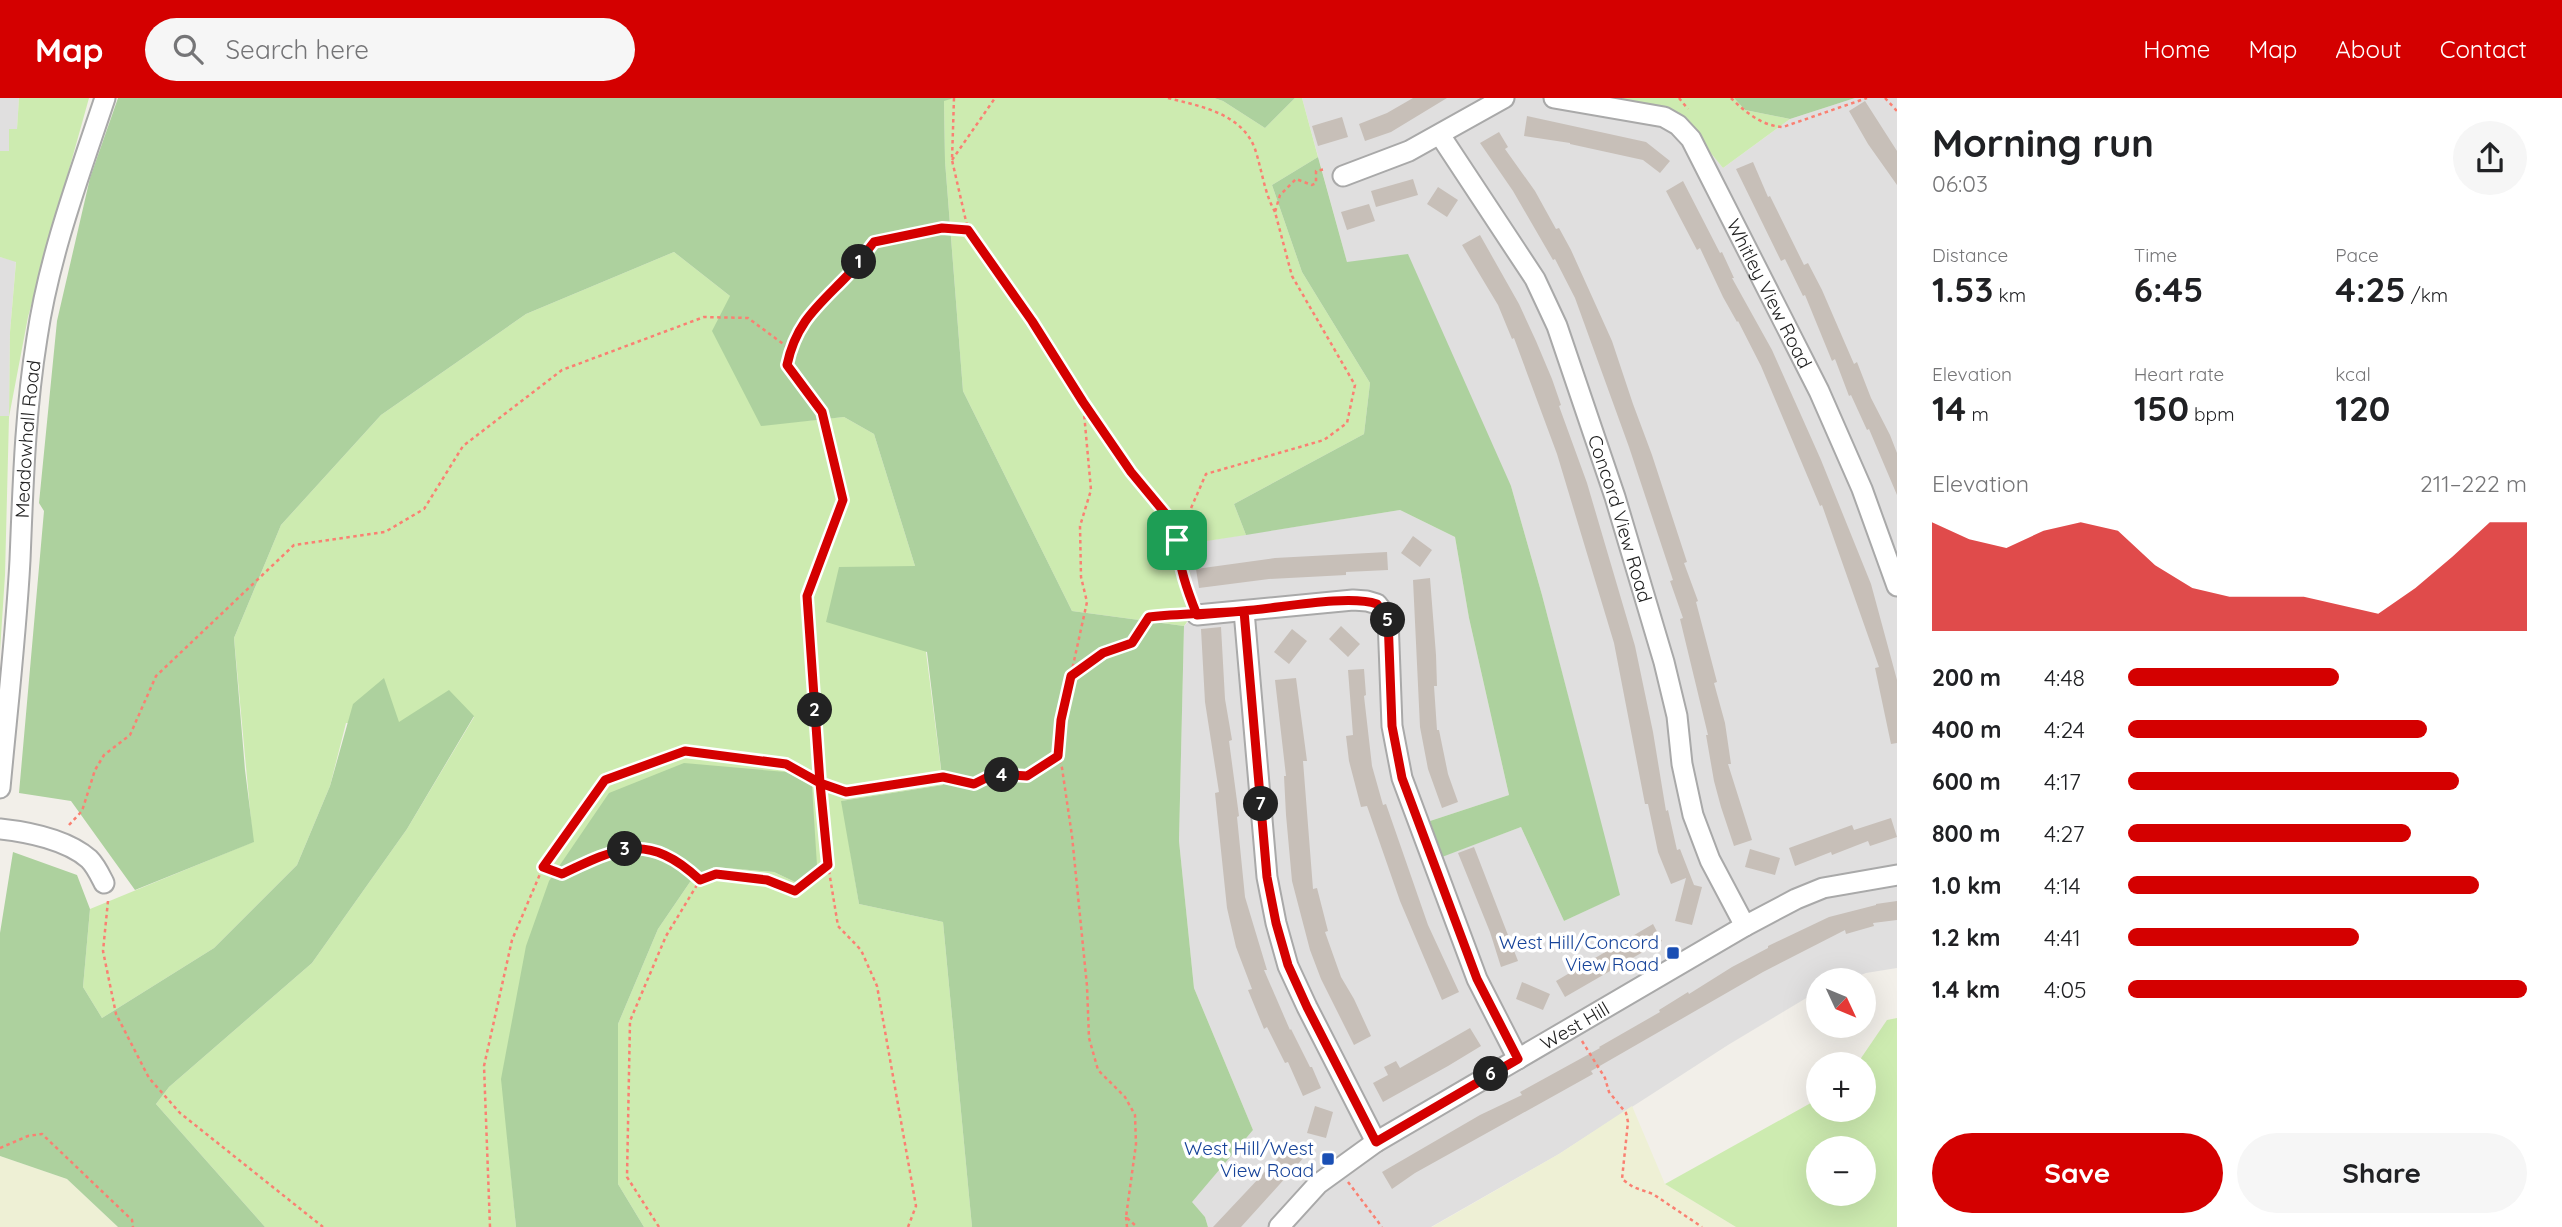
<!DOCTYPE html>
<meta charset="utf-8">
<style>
body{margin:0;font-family:Quicksand,sans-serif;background:#f6f6f6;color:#202124;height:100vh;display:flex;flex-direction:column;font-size:26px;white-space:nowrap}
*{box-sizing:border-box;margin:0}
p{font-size:23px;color:#757577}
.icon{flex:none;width:38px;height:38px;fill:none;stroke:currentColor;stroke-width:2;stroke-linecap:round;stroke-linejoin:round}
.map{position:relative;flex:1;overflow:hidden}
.panel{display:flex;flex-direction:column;background:#fff;width:665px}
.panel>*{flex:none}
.needle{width:46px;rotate:134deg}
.fabs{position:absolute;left:1806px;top:870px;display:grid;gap:14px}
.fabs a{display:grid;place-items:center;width:70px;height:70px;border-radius:50%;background:#fff;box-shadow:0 7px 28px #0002;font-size:35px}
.pin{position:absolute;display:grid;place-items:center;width:60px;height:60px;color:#fff;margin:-30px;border-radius:14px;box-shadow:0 4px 10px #0006}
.km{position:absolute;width:35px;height:35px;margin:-18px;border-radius:50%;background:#222;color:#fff;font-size:19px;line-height:35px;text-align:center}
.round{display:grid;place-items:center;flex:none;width:74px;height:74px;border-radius:37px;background:#f6f6f6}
.overview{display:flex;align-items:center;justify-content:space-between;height:119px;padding:0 35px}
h1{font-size:38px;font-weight:800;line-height:52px}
.metrics{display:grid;grid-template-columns:repeat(3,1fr);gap:10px;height:119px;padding:7px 35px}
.metrics div{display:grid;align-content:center}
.metrics b{font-size:35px;font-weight:800}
.metrics small{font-size:19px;font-weight:400}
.metrics p{font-size:19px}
.chart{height:196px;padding:14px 35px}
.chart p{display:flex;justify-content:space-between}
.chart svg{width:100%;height:126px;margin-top:7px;fill:#d40000;opacity:.7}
.cta{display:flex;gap:14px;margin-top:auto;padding:14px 35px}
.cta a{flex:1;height:80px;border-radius:42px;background:#d40000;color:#fff;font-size:28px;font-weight:800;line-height:80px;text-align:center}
.cta a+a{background:#f6f6f6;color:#202124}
ul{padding:0 35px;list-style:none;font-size:23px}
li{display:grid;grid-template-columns:112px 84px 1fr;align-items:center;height:52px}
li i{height:18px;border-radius:9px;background:#d40000}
header{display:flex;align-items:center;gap:42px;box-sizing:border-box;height:98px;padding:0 35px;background:#d40000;color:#fff}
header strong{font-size:33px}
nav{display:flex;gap:38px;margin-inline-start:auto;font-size:24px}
.search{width:490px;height:63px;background:#f6f6f6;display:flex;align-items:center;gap:18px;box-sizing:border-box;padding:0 24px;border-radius:38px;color:#757577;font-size:26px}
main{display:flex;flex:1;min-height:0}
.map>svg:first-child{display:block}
.residential{fill:#e0dfdf}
.farmland{fill:#eef0d5}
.grass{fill:#cdebb0;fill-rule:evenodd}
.forest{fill:#add19e}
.building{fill:#c7bfb8}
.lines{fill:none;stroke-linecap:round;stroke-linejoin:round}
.minor-casing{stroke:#a9a9a9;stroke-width:23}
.path{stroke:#fa8072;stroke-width:2.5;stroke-dasharray:3.5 3.5;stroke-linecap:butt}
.minor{stroke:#fff;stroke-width:19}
.route-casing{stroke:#fff;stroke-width:14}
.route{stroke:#d40000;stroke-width:9}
.transit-dot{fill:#1a4fb4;stroke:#fff;stroke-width:2.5}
.labels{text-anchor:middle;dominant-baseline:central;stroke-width:7;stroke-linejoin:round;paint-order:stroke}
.street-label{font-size:19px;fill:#222;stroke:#fff}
.transit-label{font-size:19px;fill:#164399;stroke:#fff;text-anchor:end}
</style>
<header>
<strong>Map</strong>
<div class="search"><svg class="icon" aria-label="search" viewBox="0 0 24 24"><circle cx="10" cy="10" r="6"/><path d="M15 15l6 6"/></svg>Search here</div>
<nav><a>Home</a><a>Map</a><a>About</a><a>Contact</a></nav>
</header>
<main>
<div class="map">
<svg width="1897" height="1129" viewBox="0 0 1897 1129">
<rect width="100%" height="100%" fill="#f2efe9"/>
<!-- residential -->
<path class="residential" d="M 0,0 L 19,0 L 17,31 L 9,31 L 9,53 L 0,53 Z
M 1302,0 L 1619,0 L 1659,9 L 1687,26 L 1723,70 L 1790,21 L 1855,0 L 1897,0 L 1897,870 L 1866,875 L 1848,882 L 1818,882 L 1818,893 L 1728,947 L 1559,1056 L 1431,1129 L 1208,1129 L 1205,1119 L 1191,1104 L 1253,1032 L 1194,890 L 1179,743 L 1184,528 L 1190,522 L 1192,508 L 1186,446 L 1400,412 L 1455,439 L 1469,520 L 1509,697 L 1430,723 L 1443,758 L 1521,729 L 1564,823 L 1619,797 L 1542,497 L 1511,388 L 1347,164 Z
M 0,159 L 16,163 L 10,234 L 9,319 L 0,318 Z"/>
<!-- farmland -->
<path class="farmland" d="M 1632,1008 L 1665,1086 L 1736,1129 L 1432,1129 L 1559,1056 Z
M 0,1058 L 67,1081 L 118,1129 L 0,1129 Z"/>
<!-- grass -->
<path class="grass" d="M 19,0 L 89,0 L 28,219 L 9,319 L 5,477 L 0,553 L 0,318 L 9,318 L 10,234 L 16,164 L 0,159 L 0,53 L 9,53 L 9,31 L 17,31 Z
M 954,0 L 1214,0 L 1223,3 L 1265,30 L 1295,0 L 1302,0 L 1318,59 L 1272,87 L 1302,174 L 1370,285 L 1364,336 L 1234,406 L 1246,437 L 1187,446 C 1188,467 1199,513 1184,528 L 1072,513 L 963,293 L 945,63 L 944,2 Z
M 1619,0 L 1734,0 L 1745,12 L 1790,21 L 1723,70 L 1687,26 L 1659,9 Z
M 674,154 L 730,198 L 761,327 L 844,319 L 874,336 L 915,468 L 943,687 L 842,703 L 859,806 L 943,824 L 972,1129 L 644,1129 L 618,1086 L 618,926 L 658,831 L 690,784 L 714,769 L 774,774 L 795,784 L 786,674 L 502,981 L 516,1129 L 265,1129 L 156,1006 L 169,989 L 312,865 L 407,731 L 474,619 L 399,625 L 346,625 L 330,688 L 297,767 L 214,850 L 102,920 L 83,889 L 90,811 L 253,744 L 234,540 L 281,427 L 381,317 L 526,216 Z
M 1897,920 L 1897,1129 L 1736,1129 L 1665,1086 L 1818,1001 L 1818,1012 L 1864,1012 L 1864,966 L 1857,966 L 1887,922 ZM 1818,1050 L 1864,1050 L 1864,1096 L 1818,1096 Z"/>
<!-- forest -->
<path class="forest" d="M 118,0 L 954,0 L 944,3 L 945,63 L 963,293 L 1072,513 L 1184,528 L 1179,743 L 1194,890 L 1253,1032 L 1192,1104 L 1205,1119 L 1208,1129 L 972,1129 L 943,824 L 859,806 L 841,703 L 943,687 L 927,554 L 826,524 L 839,469 L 915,468 L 874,336 L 844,319 L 761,328 L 712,233 L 730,198 L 674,154 L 526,216 L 381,317 L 281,427 L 234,540 L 245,672 L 254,744 L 135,792 L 71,703 L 19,695 L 44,413 L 39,405 L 57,223 L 90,80 Z
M 1214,0 L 1295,0 L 1265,30 L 1223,3 Z
M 1734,0 L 1855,0 L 1790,21 L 1745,12 Z
M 1318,59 L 1347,164 L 1408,156 L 1511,388 L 1542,497 L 1620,797 L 1564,823 L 1521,729 L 1442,759 L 1430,723 L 1509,697 L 1469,520 L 1455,439 L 1400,412 L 1246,437 L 1234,406 L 1364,336 L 1370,285 L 1302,174 L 1272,87 Z
M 384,580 L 399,624 L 449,592 L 474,618 L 407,731 L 312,865 L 169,989 L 156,1006 L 265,1129 L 118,1129 L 67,1081 L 0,1058 L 0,835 L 13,754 L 77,777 L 90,811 L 83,889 L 102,920 L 214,850 L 297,767 L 330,688 L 353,606 Z
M 684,665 L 786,674 L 812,688 L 817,768 L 795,784 L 774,774 L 714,769 L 690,784 L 658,831 L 618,926 L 618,1086 L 644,1129 L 516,1129 L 501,981 L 526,848 L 549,783 L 609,695 Z"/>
<!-- building -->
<path class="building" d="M 1413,0 L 1447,0 L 1391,34 L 1365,43 L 1359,26 L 1387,15 Z
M 1865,3 L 1897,53 L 1897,87 L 1868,46 L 1849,13 Z
M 1527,18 L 1646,44 L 1670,63 L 1660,75 L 1643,62 L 1570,46 L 1570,45 L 1524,38 Z
M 1342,19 L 1348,39 L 1318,48 L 1312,28 Z
M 1499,34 L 1508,49 L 1505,51 L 1535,93 L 1556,131 L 1559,130 L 1571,152 L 1612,243 L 1633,306 L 1652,357 L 1687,464 L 1684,465 L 1698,503 L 1696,504 L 1717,584 L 1714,585 L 1725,625 L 1731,666 L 1728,666 L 1752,742 L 1734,748 L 1721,709 L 1714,683 L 1706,637 L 1708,637 L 1680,521 L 1683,520 L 1670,483 L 1673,482 L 1629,349 L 1575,200 L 1555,161 L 1553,162 L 1513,93 L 1480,45 Z
M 1753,64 L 1768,99 L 1770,98 L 1804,167 L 1808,165 L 1822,192 L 1854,266 L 1857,264 L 1871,300 L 1890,337 L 1897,355 L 1897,397 L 1869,331 L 1867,332 L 1851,297 L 1849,298 L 1835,261 L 1832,263 L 1805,197 L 1803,198 L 1785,161 L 1781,163 L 1736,71 Z
M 1413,81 L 1418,97 L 1376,109 L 1371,93 Z
M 1683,83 L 1720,155 L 1722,154 L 1734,180 L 1732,180 L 1772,252 L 1821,362 L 1871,486 L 1897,582 L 1897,645 L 1891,646 L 1875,570 L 1879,569 L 1822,407 L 1820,408 L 1761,268 L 1738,223 L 1737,224 L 1723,199 L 1700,150 L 1697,152 L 1666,93 Z
M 1438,89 L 1458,102 L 1447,119 L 1427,106 Z
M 1369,106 L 1375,123 L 1347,132 L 1341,114 Z
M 1480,137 L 1519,206 L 1536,243 L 1552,281 L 1561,307 L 1559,308 L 1587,385 L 1635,548 L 1653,634 L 1666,713 L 1668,712 L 1677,752 L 1680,751 L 1694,787 L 1702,789 L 1692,827 L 1675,823 L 1686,780 L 1671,786 L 1658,754 L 1648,706 L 1645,706 L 1614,545 L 1557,356 L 1514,240 L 1512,241 L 1498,207 L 1462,147 Z
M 1413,438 L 1432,452 L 1420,469 L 1401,455 Z
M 1387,454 L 1388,472 L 1346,474 L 1346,477 L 1269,481 L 1199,490 L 1196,471 L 1275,460 Z
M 1430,480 L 1436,557 L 1437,588 L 1434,588 L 1437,632 L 1439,632 L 1448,676 L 1458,704 L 1442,710 L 1428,671 L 1420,629 L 1413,482 Z
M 1341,528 L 1360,546 L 1348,559 L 1329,541 Z
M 1221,529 L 1225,601 L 1232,642 L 1229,643 L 1239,718 L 1237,719 L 1245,799 L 1267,872 L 1264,872 L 1290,932 L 1291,931 L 1310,969 L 1312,969 L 1321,990 L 1303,998 L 1288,964 L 1285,965 L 1267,929 L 1264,931 L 1248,892 L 1252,891 L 1236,849 L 1227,810 L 1215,695 L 1219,694 L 1205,604 L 1201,531 Z
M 1292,531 L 1307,543 L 1289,566 L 1274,554 Z
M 1364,571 L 1366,597 L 1364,598 L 1372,668 L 1383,707 L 1386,706 L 1428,827 L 1459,894 L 1442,902 L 1400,803 L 1367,708 L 1361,709 L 1349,663 L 1346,638 L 1353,637 L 1348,572 Z
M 1296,580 L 1307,663 L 1303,663 L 1313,791 L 1317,790 L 1328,833 L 1325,834 L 1341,879 L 1354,901 L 1371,938 L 1354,947 L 1321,881 L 1310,852 L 1292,783 L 1286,717 L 1284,678 L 1286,678 L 1275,582 Z
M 1891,720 L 1897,739 L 1870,748 L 1868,743 L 1832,757 L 1831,754 L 1795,768 L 1789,750 L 1852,727 L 1854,732 Z
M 1474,749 L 1518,863 L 1501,869 L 1490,834 L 1458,755 Z
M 1750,751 L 1780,760 L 1775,777 L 1745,769 Z
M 1897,803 L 1897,822 L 1873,825 L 1874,828 L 1846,836 L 1845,832 L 1763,874 L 1591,973 L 1593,976 L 1415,1075 L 1392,1091 L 1382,1074 L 1480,1017 L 1522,997 L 1520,994 L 1600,950 L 1599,949 L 1660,914 L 1659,912 L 1688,894 L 1689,896 L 1732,869 L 1768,850 L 1768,848 L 1829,819 L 1876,807 L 1876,806 Z
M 1653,826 L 1662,843 L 1565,899 L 1556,883 Z
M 1522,884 L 1550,896 L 1543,912 L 1516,901 Z
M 1470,930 L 1481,948 L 1448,968 L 1383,1004 L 1373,985 L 1388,977 L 1384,969 L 1396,963 L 1400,970 Z
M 1315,1008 L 1333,1014 L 1326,1040 L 1307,1035 Z
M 1293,1044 L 1306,1057 L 1241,1129 L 1213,1129 Z"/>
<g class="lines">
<!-- minor casing -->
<g class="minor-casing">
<g id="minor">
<path id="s1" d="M 1554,0 L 1664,19 L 1678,27 L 1691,41 L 1819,293 L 1862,391 L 1897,488"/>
<path id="s2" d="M 1440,37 L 1535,181 L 1557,228 L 1615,399 L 1664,564 L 1677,618 L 1682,666 L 1693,717 L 1710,762 L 1745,828"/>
<path d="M 1343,78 L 1409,53 L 1504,0"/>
<path d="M 1244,513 L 1267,779 L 1276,825 L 1288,868 L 1307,909 L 1376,1044"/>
<path d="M 1197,517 L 1353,502 L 1367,503 L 1377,506 L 1388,520 L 1392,628 L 1402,680 L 1477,881 L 1518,961"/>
<path id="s3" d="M 0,690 C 7,614 16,538 20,462 C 23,388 25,314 37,240 C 49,158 79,78 105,0"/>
<path d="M 0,731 C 28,734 67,742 89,761 C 96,768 100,777 104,785"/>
<path id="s4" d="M 1279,1129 L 1318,1086 L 1376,1044 L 1745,828 L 1796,801 L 1823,790 L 1897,777"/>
</g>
</g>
<!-- path -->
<path class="path" d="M 954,0 L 952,62 L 968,132 L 1032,223 L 1083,304 L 1131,374 L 1170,421 L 1177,442 L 1179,464 L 1185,487 L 1191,501
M 1168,0 C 1199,8 1242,15 1255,51 C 1262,72 1264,94 1275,114
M 1679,0 L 1688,11
M 1731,0 C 1745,14 1762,28 1783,29 L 1867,0
M 1885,0 L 1897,13
M 952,62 L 995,0
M 1083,304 L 1091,392 L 1080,428 L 1081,479 L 1087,504 L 1061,622 L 1058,658 L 1062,670 L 1072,738 L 1087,888 L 1089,940 L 1098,972 L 1125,999 L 1135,1017 L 1136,1046 L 1126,1119 L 1137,1129
M 1177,442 L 1206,376 L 1324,342 L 1347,325 L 1355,287 L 1292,178 L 1275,114 L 1280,97 L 1296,81 L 1312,87 L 1316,85 L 1316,73 L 1326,71
M 1071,578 L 1103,555 L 1132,546 L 1149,519 L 1180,515
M 69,727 L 82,713 L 95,672 L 104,657 L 130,637 L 156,578 L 294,447 L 385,434 L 424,411 L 463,348 L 562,272 L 704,219 L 748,220 L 790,251
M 543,769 L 562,776 C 619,749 649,734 700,782 L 716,776 L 767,782 L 795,793 L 827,768
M 108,803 L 103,853 L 116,916 L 149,980 L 180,1015 L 323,1129
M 1582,943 L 1605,980 L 1609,994 L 1626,1015 L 1628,1024 L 1622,1081 L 1633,1089 L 1653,1096 L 1702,1129
M 0,1050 L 28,1038 L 42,1036 L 132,1122 L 133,1129
M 1348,1084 L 1382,1129
M 1126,1119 L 1127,1129
M 490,1129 L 484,968 L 512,842 L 543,769 L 605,682 L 686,653 L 786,666 L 820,685 L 846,694 L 943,679 L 974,686 L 994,676 L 1027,678 L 1058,658
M 659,1129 L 627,1079 L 630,923 L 666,838 L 700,782
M 908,1129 L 916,1108 L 877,888 L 861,852 L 838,828 L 828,767 L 807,498 L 843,402 L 822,314 L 787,267 C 796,224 819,208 847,178 C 857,168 865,155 874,144 L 942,130 L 968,132"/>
<!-- minor -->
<use href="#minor" class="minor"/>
</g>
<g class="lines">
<!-- route casing -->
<g class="route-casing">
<path id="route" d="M 1177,442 L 1170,421 L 1131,374 L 1083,304 L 1032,223 L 968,132 L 942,130 L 874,144 C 865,155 857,168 847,178 C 818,208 796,224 787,267 L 822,314 L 843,402 L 807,498 L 820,685 L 786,666 L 685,653 L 605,682 L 543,769 L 562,776 C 618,749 649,734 700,782 L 716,776 L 767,782 L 795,793 L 828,767 L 820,685 L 846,694 L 943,679 L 974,686 L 994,676 L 1027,678 L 1058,658 L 1061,622 L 1071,578 L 1103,555 L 1132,545 L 1149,519 C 1180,515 1211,516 1242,513 C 1276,511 1347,496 1377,506 L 1388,520 L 1392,628 L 1402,680 L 1477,881 L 1518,961 L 1376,1044 L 1307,909 L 1288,867 L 1276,825 L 1267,779 L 1244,513 L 1197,517 C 1187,492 1179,469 1177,442"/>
</g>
<!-- route -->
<use href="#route" class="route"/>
</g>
<!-- markers -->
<g class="transit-dot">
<rect x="1666" y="848" width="14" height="14" rx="3.5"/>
<rect x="1321" y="1054" width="14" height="14" rx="3.5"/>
</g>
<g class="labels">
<!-- street labels -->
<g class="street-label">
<text stroke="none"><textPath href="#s1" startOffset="320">Whitley View Road</textPath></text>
<text stroke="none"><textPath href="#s3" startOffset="350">Meadowhall Road</textPath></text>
<text stroke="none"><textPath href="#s2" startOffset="427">Concord View Road</textPath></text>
<text stroke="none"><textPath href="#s4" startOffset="360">West Hill</textPath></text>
</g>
<!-- transit labels -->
<g class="transit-label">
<text x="1659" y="844">West Hill/Concord<tspan x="1659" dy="22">View Road</tspan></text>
<text x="1314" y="1050">West Hill/West<tspan x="1314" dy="22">View Road</tspan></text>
</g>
</g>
</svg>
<div class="fabs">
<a><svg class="needle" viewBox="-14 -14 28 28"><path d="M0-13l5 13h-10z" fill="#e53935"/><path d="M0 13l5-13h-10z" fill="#757577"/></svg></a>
<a>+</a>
<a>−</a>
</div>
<div class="pin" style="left:1177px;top:442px;background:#1e9e55"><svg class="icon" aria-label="arrive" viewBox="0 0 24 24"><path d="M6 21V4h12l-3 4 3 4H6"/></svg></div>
<b class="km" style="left:859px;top:164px">1</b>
<b class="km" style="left:815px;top:612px">2</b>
<b class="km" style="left:625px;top:751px">3</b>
<b class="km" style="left:1002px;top:677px">4</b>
<b class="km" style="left:1388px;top:522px">5</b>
<b class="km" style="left:1491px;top:976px">6</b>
<b class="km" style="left:1261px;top:706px">7</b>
</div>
<section class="panel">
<div class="overview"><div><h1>Morning run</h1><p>06:03</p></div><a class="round"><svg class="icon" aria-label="share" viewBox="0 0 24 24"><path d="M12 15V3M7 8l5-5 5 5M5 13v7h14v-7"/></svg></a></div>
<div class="metrics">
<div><p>Distance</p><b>1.53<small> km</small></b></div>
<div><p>Time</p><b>6:45</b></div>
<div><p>Pace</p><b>4:25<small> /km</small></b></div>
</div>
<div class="metrics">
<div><p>Elevation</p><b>14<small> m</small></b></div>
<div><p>Heart rate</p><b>150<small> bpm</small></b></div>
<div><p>kcal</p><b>120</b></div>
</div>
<div class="chart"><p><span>Elevation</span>211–222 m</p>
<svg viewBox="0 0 160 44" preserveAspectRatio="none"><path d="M0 44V6L10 12L20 15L30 9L40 6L50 9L60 21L70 29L80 32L90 32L100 32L110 35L120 38L130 29L140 18L150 6L160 6V44z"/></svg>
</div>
<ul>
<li><b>200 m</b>4:48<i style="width:53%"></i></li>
<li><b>400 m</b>4:24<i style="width:75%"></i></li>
<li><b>600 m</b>4:17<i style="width:83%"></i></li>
<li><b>800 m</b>4:27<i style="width:71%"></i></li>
<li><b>1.0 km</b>4:14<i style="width:88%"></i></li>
<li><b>1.2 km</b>4:41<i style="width:58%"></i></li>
<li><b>1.4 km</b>4:05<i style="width:100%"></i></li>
</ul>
<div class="cta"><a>Save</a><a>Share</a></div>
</section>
</main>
